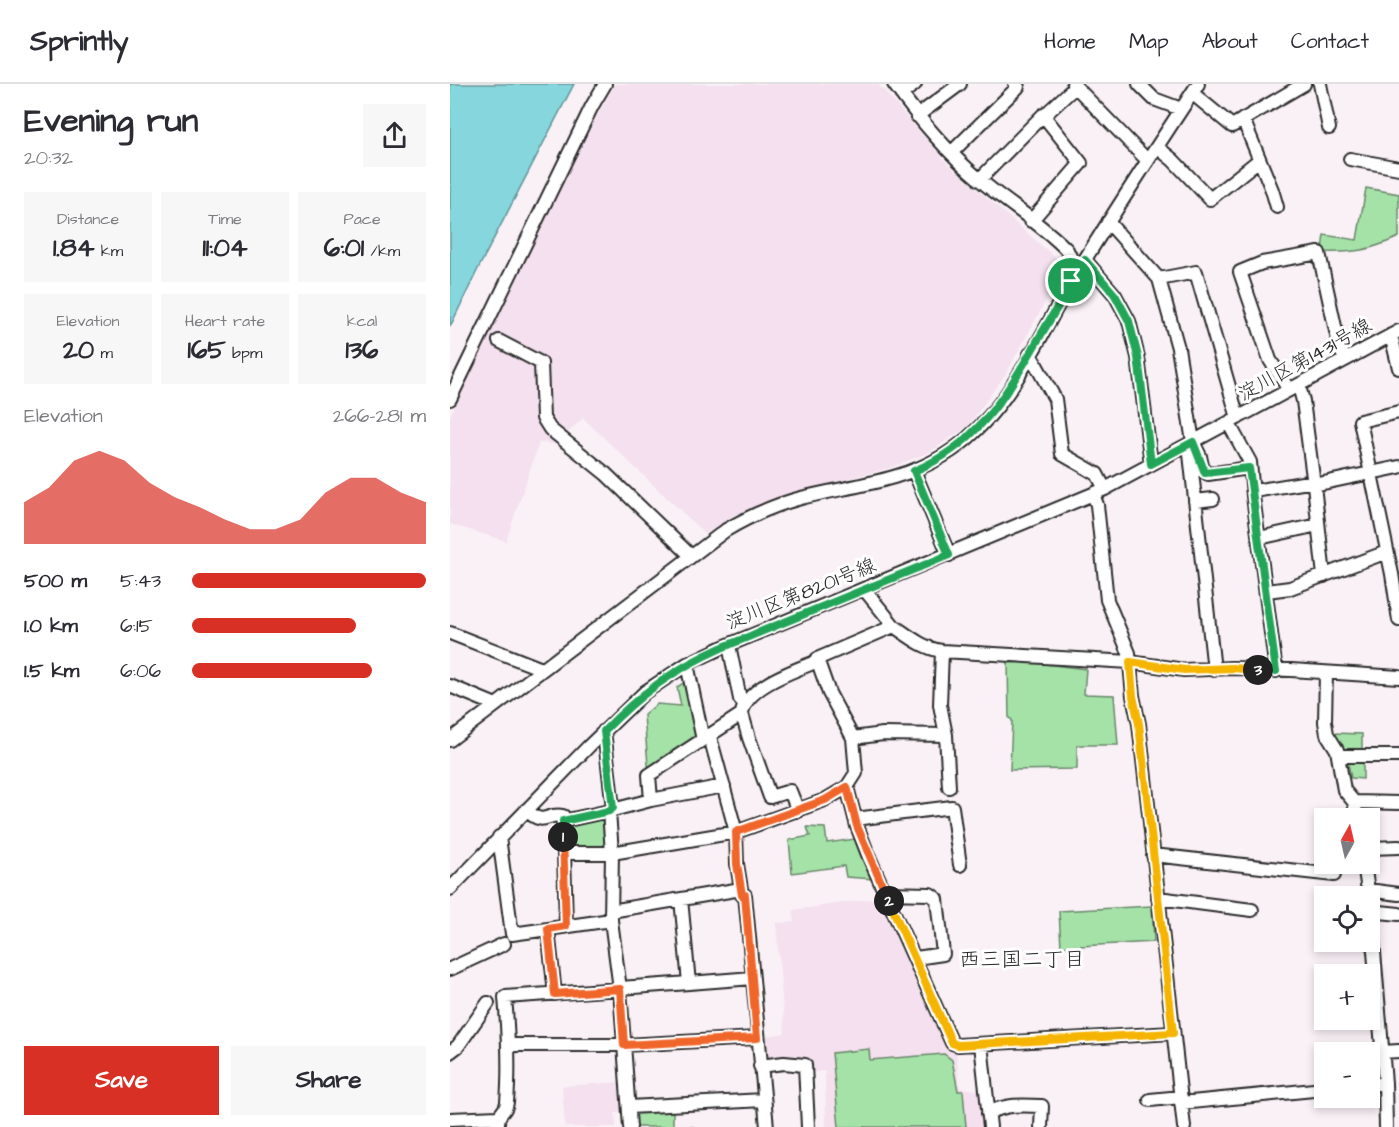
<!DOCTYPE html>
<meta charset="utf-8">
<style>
body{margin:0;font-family:"Architects Daughter","Klee One",sans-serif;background:#f7f7f7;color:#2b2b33;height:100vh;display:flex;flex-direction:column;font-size:22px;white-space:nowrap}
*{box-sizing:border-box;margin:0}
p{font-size:20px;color:#7c7c81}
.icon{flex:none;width:33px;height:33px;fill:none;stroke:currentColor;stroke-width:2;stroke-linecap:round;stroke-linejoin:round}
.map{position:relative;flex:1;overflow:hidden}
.drawer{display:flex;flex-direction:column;background:#fff;width:450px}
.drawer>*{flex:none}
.needle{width:39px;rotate:8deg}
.controls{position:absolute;left:864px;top:724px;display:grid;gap:12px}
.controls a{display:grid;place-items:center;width:66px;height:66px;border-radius:0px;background:#fff;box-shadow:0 3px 9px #0003;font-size:30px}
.pin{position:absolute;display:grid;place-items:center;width:51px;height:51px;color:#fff;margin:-26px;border:3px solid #fff;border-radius:50%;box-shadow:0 2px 6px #0007}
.km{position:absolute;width:30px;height:30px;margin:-15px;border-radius:50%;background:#222;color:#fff;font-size:16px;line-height:30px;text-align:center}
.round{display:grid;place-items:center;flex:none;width:63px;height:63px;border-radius:0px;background:#f7f7f7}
.head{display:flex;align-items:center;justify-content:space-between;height:102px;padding:0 24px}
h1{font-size:33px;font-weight:700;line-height:45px}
.metrics{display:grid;grid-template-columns:repeat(3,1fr);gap:9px;height:102px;padding:6px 24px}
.metrics div{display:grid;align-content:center;border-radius:0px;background:#f7f7f7;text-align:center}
.metrics b{font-size:26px;font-weight:700}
.metrics small{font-size:16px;font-weight:400}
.metrics p{font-size:16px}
.chart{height:168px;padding:12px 24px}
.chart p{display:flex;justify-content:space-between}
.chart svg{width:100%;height:108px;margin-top:6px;fill:#d93025;opacity:.7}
.action{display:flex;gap:12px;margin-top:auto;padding:12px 24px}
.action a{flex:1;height:69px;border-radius:0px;background:#d93025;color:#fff;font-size:24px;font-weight:700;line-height:69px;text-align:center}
.action a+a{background:#f7f7f7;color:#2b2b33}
ul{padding:0 24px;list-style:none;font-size:20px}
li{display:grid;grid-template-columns:96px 72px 1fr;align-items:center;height:45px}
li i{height:15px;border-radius:8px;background:#d93025}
header{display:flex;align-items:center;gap:36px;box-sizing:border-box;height:84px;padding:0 30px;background:#fff;border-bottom:2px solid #e1e1e2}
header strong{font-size:28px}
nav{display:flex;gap:33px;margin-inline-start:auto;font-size:21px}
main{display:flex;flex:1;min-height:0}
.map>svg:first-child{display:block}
.built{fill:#f4e0ee}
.green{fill:#a5e2a8;stroke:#68866a;stroke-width:1.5}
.water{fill:#85d7dd;stroke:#619296;stroke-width:1.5}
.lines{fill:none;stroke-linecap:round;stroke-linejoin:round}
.minor-casing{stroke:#2b2b2b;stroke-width:16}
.minor{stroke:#fff;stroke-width:12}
.split-1-casing{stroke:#fff;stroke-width:12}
.split-2-casing{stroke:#fff;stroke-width:12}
.split-3-casing{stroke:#fff;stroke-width:12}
.split-4-casing{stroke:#fff;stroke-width:12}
.split-1{stroke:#22a559;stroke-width:8}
.split-2{stroke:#f0652b;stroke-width:8}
.split-3{stroke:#f5b400;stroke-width:8}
.split-4{stroke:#22a559;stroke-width:8}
.labels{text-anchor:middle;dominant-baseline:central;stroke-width:6;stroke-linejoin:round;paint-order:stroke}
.street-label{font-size:20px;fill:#2b2b2b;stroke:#fff}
.neighbourhood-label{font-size:21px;fill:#2b2b2b;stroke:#fff}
</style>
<header>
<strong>Sprintly</strong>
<nav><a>Home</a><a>Map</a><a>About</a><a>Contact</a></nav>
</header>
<main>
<section class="drawer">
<div class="head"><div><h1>Evening run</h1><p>20:32</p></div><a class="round"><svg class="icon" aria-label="share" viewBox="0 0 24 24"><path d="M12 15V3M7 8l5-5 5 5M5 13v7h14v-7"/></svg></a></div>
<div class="metrics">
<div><p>Distance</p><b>1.84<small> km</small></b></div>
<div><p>Time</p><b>11:04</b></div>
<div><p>Pace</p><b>6:01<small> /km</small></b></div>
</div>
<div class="metrics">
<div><p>Elevation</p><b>20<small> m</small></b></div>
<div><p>Heart rate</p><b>165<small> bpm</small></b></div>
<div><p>kcal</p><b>136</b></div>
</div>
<div class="chart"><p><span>Elevation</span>266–281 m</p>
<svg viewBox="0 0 160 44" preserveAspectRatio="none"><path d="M0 44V27L10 21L20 10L30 6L40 10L50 19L60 25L70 29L80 34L90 38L100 38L110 34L120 23L130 17L140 17L150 23L160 27V44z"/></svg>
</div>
<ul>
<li><b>500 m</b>5:43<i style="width:100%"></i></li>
<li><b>1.0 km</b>6:15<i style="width:70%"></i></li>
<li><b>1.5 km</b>6:06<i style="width:77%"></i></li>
</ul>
<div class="action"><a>Save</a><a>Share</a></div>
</section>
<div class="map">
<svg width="949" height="1043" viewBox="0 0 949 1043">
<rect width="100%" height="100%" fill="#faf1f7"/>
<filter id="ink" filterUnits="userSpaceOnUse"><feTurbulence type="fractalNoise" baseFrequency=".0167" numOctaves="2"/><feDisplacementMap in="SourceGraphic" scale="12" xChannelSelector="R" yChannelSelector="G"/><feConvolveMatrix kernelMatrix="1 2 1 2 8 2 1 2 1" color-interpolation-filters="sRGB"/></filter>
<g filter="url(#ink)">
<!-- built -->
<path class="built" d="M 165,0 L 428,0 L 498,80 L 607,175 L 610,191 L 557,288 L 518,342 L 480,368 L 439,384 L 343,409 L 282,432 L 255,450 L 133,334 L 106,360 L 89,359 L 56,457 L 0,440 L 0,332 L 128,66 Z
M 429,814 L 434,817 L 499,966 L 506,966 L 510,1004 L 529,1006 L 532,1043 L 376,1043 L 375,987 L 356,989 L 356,980 L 313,980 L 311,953 L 335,949 L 326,839 L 344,838 L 343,826 Z
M 172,998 L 176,1028 L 165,1029 L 166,1043 L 115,1043 L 112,1002 Z"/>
<!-- green -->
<path class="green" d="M 916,104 L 949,110 L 949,153 C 920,166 906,169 874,168 L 872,165 L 874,151 L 907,156 Z
M 578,578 L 636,585 L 634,610 L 664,611 L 668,661 L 627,661 L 627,685 L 560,686 L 562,636 L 559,634 L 558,579 Z
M 238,596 L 248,653 L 218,674 L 216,670 L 217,674 L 201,687 L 198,681 L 194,631 L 207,620 L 231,622 L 227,603 Z
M 882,649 L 912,650 L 912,669 L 893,667 Z
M 897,675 L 913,676 L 913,695 L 901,694 Z
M 156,732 L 155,763 L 117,766 L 118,739 Z
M 357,743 L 375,744 L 377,759 L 405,755 L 423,795 L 396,793 L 394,782 L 342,789 L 339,756 L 360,752 Z
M 702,822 L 704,858 L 611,863 L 609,827 Z
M 419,965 L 420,976 L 494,970 L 502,976 L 508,1007 L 513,1007 L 516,1043 L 389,1043 L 382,969 Z
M 223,1024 L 223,1042 L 244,1043 L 184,1043 L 183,1025 Z"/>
<!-- water -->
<path class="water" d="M 0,0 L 124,0 L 28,185 L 0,243 Z"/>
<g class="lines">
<!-- minor casing -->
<g class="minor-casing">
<path id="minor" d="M 444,0 C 469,35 497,68 530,96 C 558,120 592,140 617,166 L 624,181 L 623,193
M 623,0 L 698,77
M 689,0 L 704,15 L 731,25
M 870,0 L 879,44
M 742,9 L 782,42 L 854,0
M 451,10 L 465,0
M 598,28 L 625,3
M 467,32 L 510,0
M 793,35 L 822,106 L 827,123
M 707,63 L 723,76 L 760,115 L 809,76
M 501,69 L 568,3 L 565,0
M 900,75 L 949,84
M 529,96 L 593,31 L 631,79 L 581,137
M 658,138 L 709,195 L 728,264 L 743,358 L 750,372 L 753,387 L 758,390 L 799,384
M 635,176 L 665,211 L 679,237 L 688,273 L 701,380
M 709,195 L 746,188 L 788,334
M 941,251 L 949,284
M 49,257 L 91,279 L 93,334 L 100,345 L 156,390 L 240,471
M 580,270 L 605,315 L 612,370 L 647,390 L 655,405
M 849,302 L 853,317 L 864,401 L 874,492
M 839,306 L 820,276 L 790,188 L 812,179 L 869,169 L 889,261 L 895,276
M 0,315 L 142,22 L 155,0
M 949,328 L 910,337 L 942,490 L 949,536
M 779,340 L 800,378 L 803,412 L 826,587
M 739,361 L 764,586
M 464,387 L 499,471
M 864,401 L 949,383
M 804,407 L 864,397
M 643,410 L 647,421 L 657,516 L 679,569 L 683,612 L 689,640 L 734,1043
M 745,417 L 763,415
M 809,454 L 868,441
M 414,505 L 444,542
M 817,507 L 840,504 L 937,468
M 0,549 L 92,585
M 279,561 L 290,615 L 295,621
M 492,567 L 490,621 L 496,651 L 499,703
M 237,580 L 253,656
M 876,589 L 875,638 L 877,650 L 887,666 L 894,706 L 904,718 L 907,735
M 0,602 L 46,621
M 292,630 L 299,654 L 320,713 L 340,707 L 348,727
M 154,647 L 163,724
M 260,653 L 286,748 L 287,780 L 292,811 L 295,811 L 317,1043
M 403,654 L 433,650 L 496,651
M 0,656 L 276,446 C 300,432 324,421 351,414 C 398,402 451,398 493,372 C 558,333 586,257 623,195 C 663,129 706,64 748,0
M 888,672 L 949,672
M 201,716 L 274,702
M 904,718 L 949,719
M 76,726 C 96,744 95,728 113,732 L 116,842
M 405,735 L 502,723 L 510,781
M 113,737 L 159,727
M 49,753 L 62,850 L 98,845 L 105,910
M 920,764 L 949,763
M 114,769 L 162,769 L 286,748 L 375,716 L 397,703
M 703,771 L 884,791
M 914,780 L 919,813
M 0,805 L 139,662 L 195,608 L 237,580 L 271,564 L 655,405 L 949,247
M 918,806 L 949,810
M 436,809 L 480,810 L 487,815 L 493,870 L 466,874
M 708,814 L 802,826
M 920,820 L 935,999 L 936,1043
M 161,827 L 291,805
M 920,827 L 949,830
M 98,845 L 161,836
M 0,885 L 54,860
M 239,899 L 303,894
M 170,904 L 239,899 L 231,815
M 723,949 L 508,961 L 502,959 L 419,773 L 407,742 L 397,703 L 406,689 L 403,654 L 379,609 L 367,575 L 444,542 C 460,553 473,564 492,567 L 680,578 L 734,586 L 782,584 L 841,586 L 949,593
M 531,960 L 540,1043
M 60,961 L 174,961 L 307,954
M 0,968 L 8,962 L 38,919
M 932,968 L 949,967
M 310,982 L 334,979 L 355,981 L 358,1043
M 920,1001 L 935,999
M 700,1016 L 731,1013
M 731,1019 L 874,1005
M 179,1023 L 314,1016
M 538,1029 C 557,1020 572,1021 592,1022 L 591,1043
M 0,1035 L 48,1033
M 48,1043 C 47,1026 56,1030 57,1018 C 60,982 58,948 55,913 L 170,905
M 180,1043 L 170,905 L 161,836 L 162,769 L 159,727 L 201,716 L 199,691 L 292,630 C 294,603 346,586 368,577"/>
</g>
<!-- minor -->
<use href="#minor" class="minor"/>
</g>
</g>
<g class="lines" filter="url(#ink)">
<!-- split-1 casing -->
<g class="split-1-casing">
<path id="split-1" d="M 113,753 L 113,737 L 159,727 L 163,724 L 154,647 C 190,610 224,585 271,564 L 499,471 L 464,387 C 526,361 553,316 585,261 C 597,240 611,219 621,197"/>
</g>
<!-- split-2 casing -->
<g class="split-2-casing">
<path id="split-2" d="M 113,753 L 116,842 L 98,845 L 105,910 L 170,905 L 174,961 L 307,954 L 295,811 L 292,811 L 287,780 L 286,748 L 375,716 L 397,703 L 407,742 L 439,817"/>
</g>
<!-- split-3 casing -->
<g class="split-3-casing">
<path id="split-3" d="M 439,817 L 502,959 L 508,961 L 723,949 L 689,640 L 683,612 L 680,578 L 734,586 L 782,584 L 808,586"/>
</g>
<!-- split-4 casing -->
<g class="split-4-casing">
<path id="split-4" d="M 621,197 L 635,176 L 665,211 L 679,237 L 688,273 L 701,380 L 743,358 L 755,389 L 799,384 L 826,587 L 808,586"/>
</g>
<!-- split-1 -->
<use href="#split-1" class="split-1"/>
<!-- split-2 -->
<use href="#split-2" class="split-2"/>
<!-- split-3 -->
<use href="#split-3" class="split-3"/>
<!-- split-4 -->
<use href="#split-4" class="split-4"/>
</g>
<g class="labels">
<!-- street labels -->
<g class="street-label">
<text transform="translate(855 276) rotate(-29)">淀川区第1431号線</text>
<text transform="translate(351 510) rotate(-22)">淀川区第8201号線</text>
</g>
<!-- neighbourhood labels -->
<g class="neighbourhood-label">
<text x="572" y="875">西三国二丁目</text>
</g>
</g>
</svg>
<div class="controls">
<a><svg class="needle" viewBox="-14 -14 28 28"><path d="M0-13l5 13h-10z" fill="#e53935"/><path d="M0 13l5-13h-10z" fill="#7c7c81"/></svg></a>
<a><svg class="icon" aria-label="locate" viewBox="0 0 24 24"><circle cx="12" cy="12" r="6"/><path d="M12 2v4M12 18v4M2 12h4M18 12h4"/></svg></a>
<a>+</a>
<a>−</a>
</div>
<div class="pin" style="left:621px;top:197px;background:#1e9e55"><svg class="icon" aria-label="arrive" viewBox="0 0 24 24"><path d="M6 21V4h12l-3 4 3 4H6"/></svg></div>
<b class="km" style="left:113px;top:753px">1</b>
<b class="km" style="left:439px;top:817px">2</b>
<b class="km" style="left:808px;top:586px">3</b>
</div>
</main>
